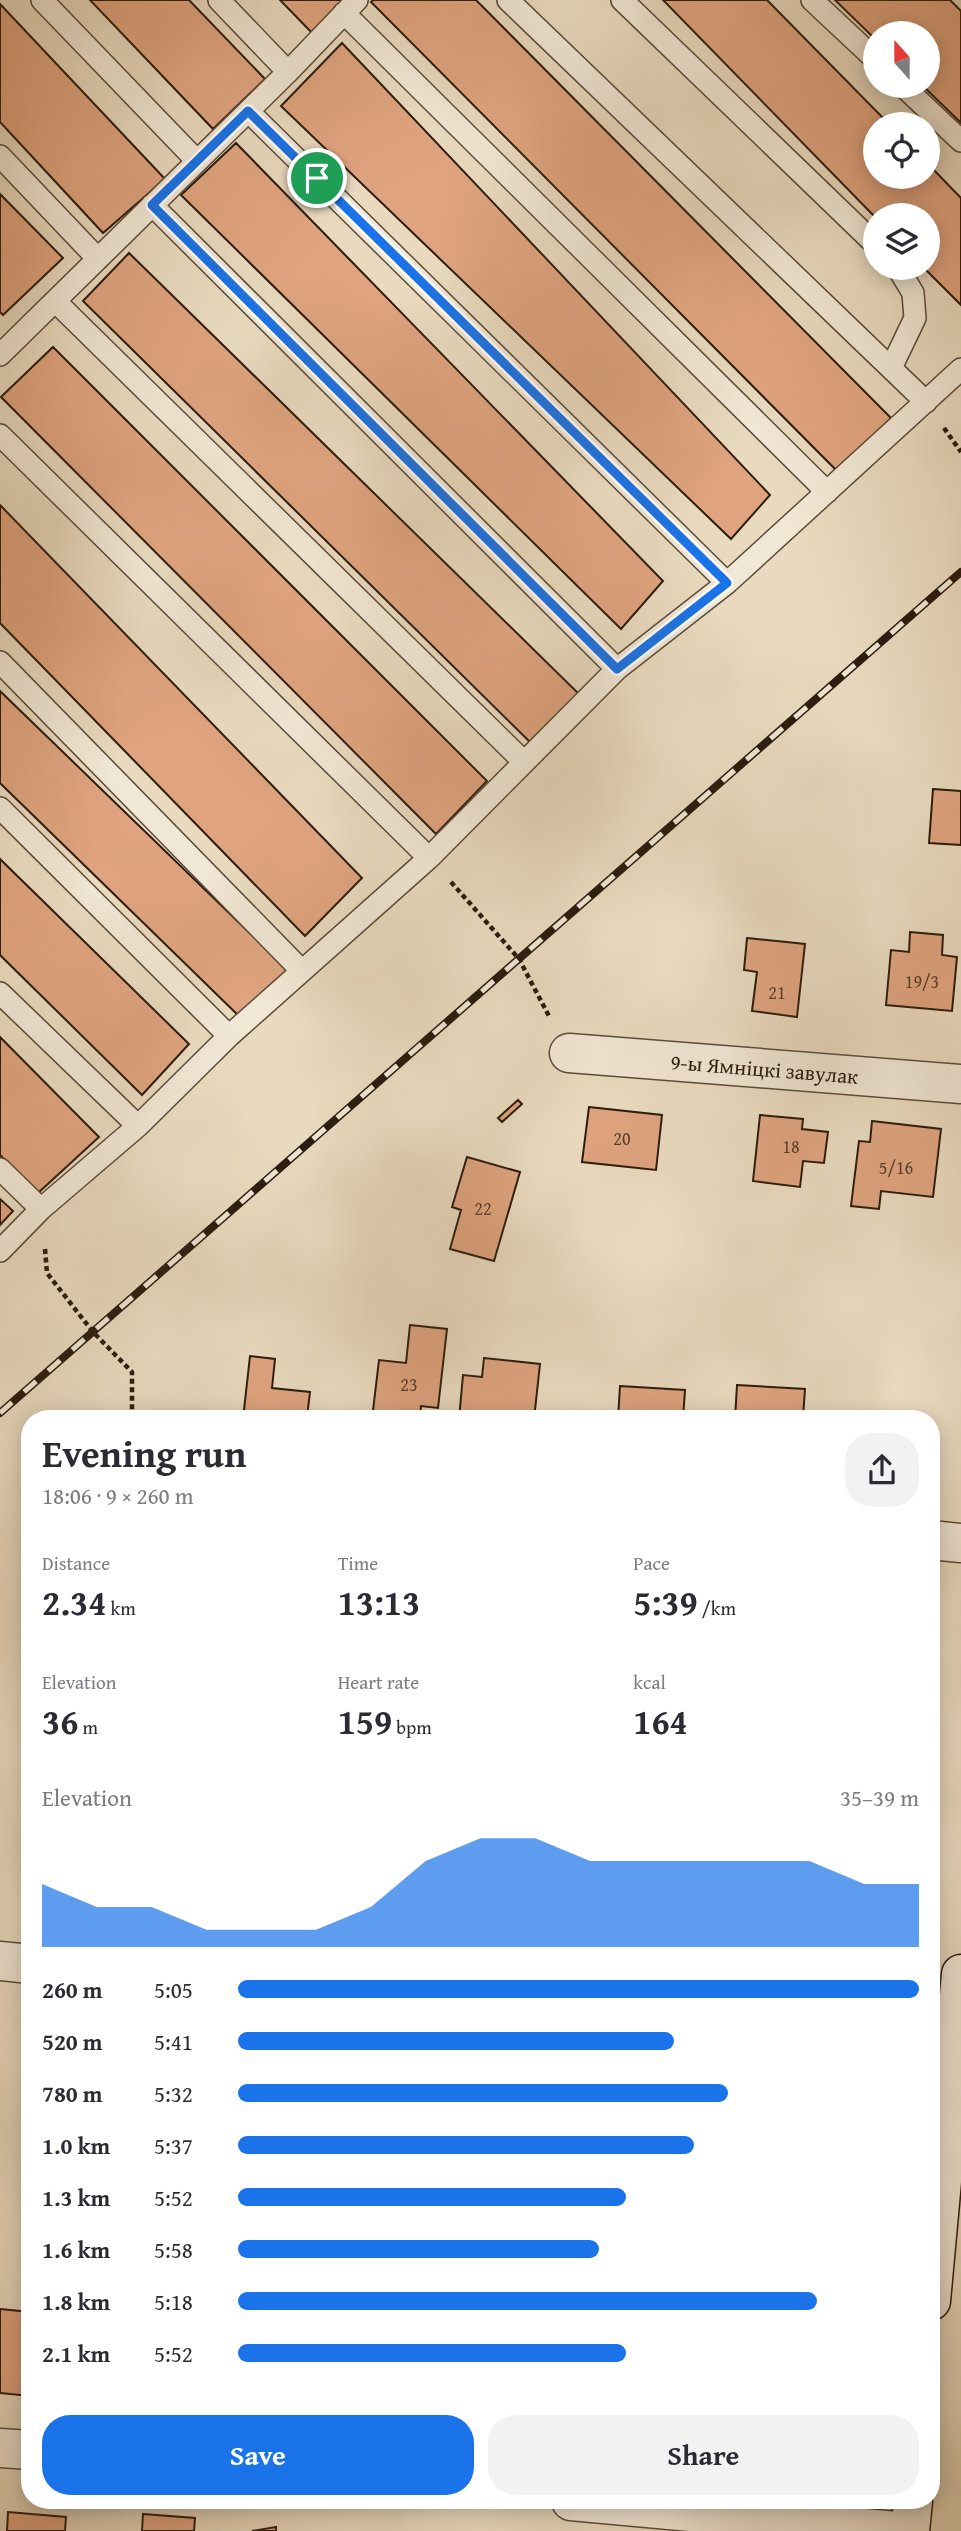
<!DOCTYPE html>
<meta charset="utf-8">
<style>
body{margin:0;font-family:"Gentium Book Plus",serif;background:#f2f2f3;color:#2b2b33;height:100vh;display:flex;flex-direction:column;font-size:26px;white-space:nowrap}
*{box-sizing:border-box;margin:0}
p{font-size:23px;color:#7c7c81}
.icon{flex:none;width:38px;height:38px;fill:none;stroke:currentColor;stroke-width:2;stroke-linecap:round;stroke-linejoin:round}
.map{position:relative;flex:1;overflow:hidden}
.side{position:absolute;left:21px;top:1410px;width:919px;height:1099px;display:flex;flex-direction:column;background:#fff;border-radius:28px;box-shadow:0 4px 18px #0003}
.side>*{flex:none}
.needle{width:46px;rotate:339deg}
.buttons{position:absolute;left:863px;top:21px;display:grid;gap:14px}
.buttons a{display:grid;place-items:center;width:77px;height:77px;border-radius:50%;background:#fff;box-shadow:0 4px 18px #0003;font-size:35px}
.pin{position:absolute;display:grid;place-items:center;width:60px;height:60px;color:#fff;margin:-30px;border:4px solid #fff;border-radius:50%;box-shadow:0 2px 7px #0007}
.round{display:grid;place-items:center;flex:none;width:74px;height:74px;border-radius:28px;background:#f2f2f3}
.head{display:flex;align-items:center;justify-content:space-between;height:119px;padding:0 21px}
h1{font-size:38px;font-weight:800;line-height:52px}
.metrics{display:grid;grid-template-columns:repeat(3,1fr);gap:10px;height:119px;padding:7px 21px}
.metrics div{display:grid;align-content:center}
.metrics b{font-size:35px;font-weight:800}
.metrics small{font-size:19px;font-weight:400}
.metrics p{font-size:19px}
.chart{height:196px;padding:14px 21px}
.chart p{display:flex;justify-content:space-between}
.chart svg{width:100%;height:126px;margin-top:7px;fill:#1a73e8;opacity:.7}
.button{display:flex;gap:14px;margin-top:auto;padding:14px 21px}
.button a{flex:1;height:80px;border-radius:28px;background:#1a73e8;color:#fff;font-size:28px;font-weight:800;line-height:80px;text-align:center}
.button a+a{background:#f2f2f3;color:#2b2b33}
ul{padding:0 21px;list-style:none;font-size:23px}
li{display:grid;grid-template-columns:112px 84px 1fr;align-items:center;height:52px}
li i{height:18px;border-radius:9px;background:#1a73e8}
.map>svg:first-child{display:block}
.building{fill:#dfa47f;stroke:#2b1c0e;stroke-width:2}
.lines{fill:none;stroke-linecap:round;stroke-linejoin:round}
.service-casing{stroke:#5a4c3a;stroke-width:24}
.minor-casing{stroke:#5a4c3a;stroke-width:41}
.secondary-casing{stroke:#2b1c0e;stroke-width:41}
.path{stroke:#2b1c0e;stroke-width:4.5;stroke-dasharray:5 3.5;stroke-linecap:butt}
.service{stroke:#f1e7d5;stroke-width:21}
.minor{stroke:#f1e7d5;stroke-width:38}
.secondary{stroke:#f1e7d5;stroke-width:38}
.rail-casing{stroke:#2b1c0e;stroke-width:8}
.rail{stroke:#f1e7d5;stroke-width:5;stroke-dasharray:16;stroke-linecap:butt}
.route-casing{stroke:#fff;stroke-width:14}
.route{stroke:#1a73e8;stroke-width:9}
.labels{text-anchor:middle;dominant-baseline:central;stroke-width:5;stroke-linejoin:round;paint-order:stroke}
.number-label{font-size:18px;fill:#583e2a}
.street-label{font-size:21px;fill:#2b1c0e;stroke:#f1e7d5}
</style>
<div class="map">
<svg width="961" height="2531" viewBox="0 0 961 2531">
<rect width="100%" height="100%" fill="#e9dabf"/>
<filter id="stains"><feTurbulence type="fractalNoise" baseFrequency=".00286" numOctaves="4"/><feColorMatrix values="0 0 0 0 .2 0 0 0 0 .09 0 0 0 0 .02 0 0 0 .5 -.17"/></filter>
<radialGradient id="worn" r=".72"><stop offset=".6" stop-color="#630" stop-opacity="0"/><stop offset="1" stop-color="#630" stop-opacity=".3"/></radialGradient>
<!-- building -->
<path class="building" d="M 90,0 L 189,0 L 265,79 L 213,129 Z
M 280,0 L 353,0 L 316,37 Z
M 373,0 L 476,0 L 891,418 L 838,472 L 371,2 Z
M 663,0 L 767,0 L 889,124 L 875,124 L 875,177 L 928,177 L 928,164 L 961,198 L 961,305 L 924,268 L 928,268 L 928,215 L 875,215 L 875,217 Z
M 835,0 L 950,0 L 961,11 L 961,123 L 923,86 L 928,86 L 928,33 L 875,33 L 875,39 Z
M 0,4 L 165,179 L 103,233 L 0,122 Z
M 342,43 L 770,495 L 731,539 L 281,106 Z
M 236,143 L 663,581 L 621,629 L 181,195 Z
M 0,194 L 63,258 L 3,315 L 0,312 Z
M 129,253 L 582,697 L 534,746 L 83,301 Z
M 53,347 L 487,781 L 436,834 L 1,397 Z
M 0,505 L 362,878 L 305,936 L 0,623 Z
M 0,691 L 291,973 L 244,1021 L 0,783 Z
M 933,789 L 961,791 L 961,845 L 929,843 Z
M 0,859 L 189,1044 L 142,1095 L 0,955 Z
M 910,932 L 943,935 L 942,955 L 957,957 L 952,1011 L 886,1005 L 891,950 L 909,952 Z
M 747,938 L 805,944 L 797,1017 L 752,1011 L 757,972 L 744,970 Z
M 0,1037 L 99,1137 L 38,1193 L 0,1155 Z
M 518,1100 L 522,1104 L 502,1122 L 498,1118 Z
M 589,1107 L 662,1115 L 656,1170 L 582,1162 Z
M 760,1115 L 803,1119 L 802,1129 L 828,1132 L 824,1163 L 803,1161 L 800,1187 L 753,1181 Z
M 872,1121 L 941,1129 L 933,1197 L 881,1191 L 879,1209 L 851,1206 L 859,1141 L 870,1142 Z
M 467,1157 L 520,1172 L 494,1261 L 450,1249 L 461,1210 L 452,1207 Z
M 0,1199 L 13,1211 L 0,1225 Z
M 410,1325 L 447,1329 L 438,1408 L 421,1406 L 420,1419 L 372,1419 L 379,1360 L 406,1363 Z
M 250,1356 L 275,1359 L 272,1388 L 310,1392 L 307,1417 L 296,1415 L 296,1419 L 243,1419 Z
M 484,1358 L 540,1364 L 534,1419 L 459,1419 L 463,1375 L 482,1377 Z
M 737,1385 L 805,1389 L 803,1418 L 777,1416 L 777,1419 L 735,1419 Z
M 620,1386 L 685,1390 L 683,1419 L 618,1419 Z
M 836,1412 L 903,1419 L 835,1419 Z
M 30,2041 L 30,2093 L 23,2092 Z
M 0,2309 L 30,2312 L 30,2396 L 0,2393 Z
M 8,2512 L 66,2517 L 65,2531 L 7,2531 Z
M 143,2514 L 195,2518 L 194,2531 L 142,2531 Z
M 276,2527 L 276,2531 L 252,2531 Z"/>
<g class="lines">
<!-- service casing -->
<g class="service-casing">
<path id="service" d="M 42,0 L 197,161
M 219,0 L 288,72
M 508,0 L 926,402
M 622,0 L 875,244
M 812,0 L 875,59
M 344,13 L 827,492
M 903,86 L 961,141
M 248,111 L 727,583
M 0,156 L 98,259
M 152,205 L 617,669
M 55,301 L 524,762
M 0,355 L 288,72 L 357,0
M 891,368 L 915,318 L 913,293 L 898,268
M 0,435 L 429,858
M 0,662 L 302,971
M 0,808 L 229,1036
M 0,993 L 138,1126
M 0,1169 L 41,1209
M 0,1251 L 41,1209 L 138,1126 L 229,1036 L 429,858 L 617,669 L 727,583 L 961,369"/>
</g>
<!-- minor casing -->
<g class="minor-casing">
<g id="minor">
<path id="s1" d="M 569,1053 L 961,1084"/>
<path d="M 931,1540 L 961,1543"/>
<path d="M 0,1961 L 30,1964"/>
<path d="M 0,2448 L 30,2450"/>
<path d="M 571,2501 L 896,2531"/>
</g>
</g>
<!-- secondary casing -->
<g class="secondary-casing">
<path id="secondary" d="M 931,2301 L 961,1974
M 910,2531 L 913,2501"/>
</g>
<!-- path -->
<path class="path" d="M 944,428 L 961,452
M 451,882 L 519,959 L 550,1018
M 45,1249 L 47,1273 L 93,1332 L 132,1372 L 132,1419"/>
<!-- service -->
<use href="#service" class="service"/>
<!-- minor -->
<use href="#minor" class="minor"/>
<!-- secondary -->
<use href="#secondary" class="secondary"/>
<!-- rail casing -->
<g class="rail-casing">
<path id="rail" d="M 0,1413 L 961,572"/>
</g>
<!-- rail -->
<use href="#rail" class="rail"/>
</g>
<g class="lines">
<!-- route casing -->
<g class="route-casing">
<path id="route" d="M 248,111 L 727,583 L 617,669 L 152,205 Z"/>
</g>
<!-- route -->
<use href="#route" class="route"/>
</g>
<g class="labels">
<!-- number labels -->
<g class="number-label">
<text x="922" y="981">19/3</text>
<text x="777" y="992">21</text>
<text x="622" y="1138">20</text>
<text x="791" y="1146">18</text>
<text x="896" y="1167">5/16</text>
<text x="483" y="1208">22</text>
<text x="409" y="1384">23</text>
</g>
<!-- street labels -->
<g class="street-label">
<text stroke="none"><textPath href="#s1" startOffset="196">9-ы Ямніцкі завулак</textPath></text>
</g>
</g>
<rect width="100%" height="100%" filter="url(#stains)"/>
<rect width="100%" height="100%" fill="url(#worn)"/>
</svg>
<div class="buttons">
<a><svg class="needle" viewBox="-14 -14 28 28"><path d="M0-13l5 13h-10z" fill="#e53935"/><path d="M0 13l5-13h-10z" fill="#7c7c81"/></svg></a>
<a><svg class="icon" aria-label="locate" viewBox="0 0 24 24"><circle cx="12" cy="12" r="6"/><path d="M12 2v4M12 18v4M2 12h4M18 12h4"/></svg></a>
<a><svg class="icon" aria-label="layers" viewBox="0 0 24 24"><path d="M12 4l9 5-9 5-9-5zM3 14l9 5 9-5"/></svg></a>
</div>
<div class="pin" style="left:317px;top:178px;background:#1e9e55"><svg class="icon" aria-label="arrive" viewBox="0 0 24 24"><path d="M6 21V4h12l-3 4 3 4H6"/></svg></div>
<section class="side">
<div class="head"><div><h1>Evening run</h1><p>18:06 · 9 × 260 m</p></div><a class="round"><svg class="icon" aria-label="share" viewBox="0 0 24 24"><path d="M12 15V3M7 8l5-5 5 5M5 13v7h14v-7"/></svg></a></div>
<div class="metrics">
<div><p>Distance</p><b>2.34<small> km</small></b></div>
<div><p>Time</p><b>13:13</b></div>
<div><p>Pace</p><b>5:39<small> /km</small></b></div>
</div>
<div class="metrics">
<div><p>Elevation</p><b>36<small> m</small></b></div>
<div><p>Heart rate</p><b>159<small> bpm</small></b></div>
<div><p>kcal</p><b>164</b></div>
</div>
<div class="chart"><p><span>Elevation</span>35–39 m</p>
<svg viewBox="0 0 160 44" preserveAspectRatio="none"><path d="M0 44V22L10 30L20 30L30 38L40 38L50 38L60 30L70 14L80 6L90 6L100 14L110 14L120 14L130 14L140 14L150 22L160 22V44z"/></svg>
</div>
<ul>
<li><b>260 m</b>5:05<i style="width:100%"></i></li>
<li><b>520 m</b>5:41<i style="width:64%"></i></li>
<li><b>780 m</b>5:32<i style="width:72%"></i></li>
<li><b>1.0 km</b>5:37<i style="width:67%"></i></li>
<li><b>1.3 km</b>5:52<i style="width:57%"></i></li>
<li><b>1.6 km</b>5:58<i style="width:53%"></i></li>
<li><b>1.8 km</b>5:18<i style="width:85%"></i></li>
<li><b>2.1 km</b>5:52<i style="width:57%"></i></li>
</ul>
<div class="button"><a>Save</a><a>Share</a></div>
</section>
</div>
